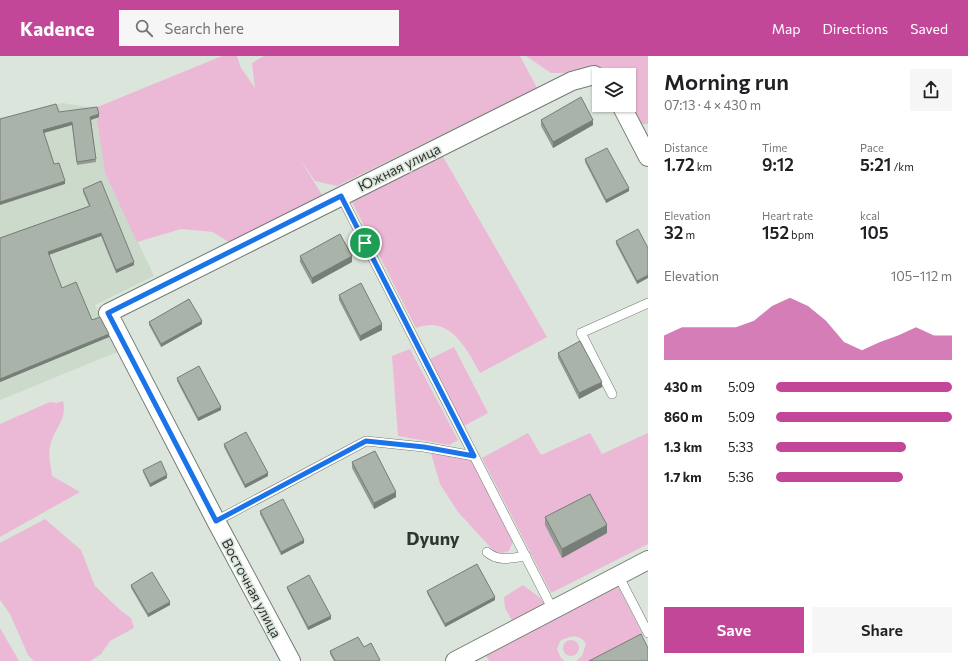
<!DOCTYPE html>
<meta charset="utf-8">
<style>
body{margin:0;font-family:Commissioner,sans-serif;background:#f6f6f6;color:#202124;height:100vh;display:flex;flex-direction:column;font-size:15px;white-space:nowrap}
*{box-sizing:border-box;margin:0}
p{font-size:13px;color:#757577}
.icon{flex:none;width:22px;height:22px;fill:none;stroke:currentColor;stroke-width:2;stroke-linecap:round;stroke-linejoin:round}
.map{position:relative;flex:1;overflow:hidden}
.drawer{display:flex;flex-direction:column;background:#fff;width:320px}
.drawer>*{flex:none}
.tools{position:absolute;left:592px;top:12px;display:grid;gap:8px}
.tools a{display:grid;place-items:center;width:44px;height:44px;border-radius:0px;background:#fff;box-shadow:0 1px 3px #0004;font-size:20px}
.pin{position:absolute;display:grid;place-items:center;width:34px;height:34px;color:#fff;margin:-17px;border:2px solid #fff;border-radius:50%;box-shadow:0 1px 4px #0007}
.round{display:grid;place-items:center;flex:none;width:42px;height:42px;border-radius:0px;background:#f6f6f6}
.head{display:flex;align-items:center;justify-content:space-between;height:68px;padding:0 16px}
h1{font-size:22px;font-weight:600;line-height:30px}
.figures{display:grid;grid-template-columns:repeat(3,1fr);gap:6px;height:68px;padding:4px 16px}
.figures div{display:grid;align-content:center}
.figures b{font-size:17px;font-weight:600}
.figures small{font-size:11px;font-weight:400}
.figures p{font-size:11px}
.chart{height:112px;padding:8px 16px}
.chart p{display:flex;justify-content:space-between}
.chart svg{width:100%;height:72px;margin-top:4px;fill:#c24798;opacity:.7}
.button{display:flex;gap:8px;margin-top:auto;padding:8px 16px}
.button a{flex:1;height:46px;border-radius:0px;background:#c24798;color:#fff;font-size:16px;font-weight:600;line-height:46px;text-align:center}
.button a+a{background:#f6f6f6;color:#202124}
ul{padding:0 16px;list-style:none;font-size:13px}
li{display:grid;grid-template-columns:64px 48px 1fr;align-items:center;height:30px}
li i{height:10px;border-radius:5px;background:#c24798}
header{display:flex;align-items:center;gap:24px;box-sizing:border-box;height:56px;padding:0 20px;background:#c24798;color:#fff}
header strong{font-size:19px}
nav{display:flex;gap:22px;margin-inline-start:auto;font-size:14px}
.search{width:280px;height:36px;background:#f6f6f6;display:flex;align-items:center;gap:10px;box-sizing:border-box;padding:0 14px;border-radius:0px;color:#757577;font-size:15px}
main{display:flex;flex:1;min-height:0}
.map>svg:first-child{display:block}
.built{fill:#cbdaca}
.green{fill:#ebb9d5}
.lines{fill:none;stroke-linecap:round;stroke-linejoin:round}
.service-casing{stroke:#737c73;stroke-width:10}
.minor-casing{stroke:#737c73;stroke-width:20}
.service{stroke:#fff;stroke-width:9}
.minor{stroke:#fff;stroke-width:18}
.wall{fill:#929a92}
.shaded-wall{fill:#777d77}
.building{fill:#aab3aa;stroke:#777d77}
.route-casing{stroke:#fff;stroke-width:8}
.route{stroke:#1a73e8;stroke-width:5}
.labels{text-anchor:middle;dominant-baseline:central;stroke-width:3.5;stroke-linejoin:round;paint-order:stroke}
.street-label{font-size:14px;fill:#2f332f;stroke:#dbe5db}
.district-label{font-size:18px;font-weight:bold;fill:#2d352d;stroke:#dbe5db}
</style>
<header>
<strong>Kadence</strong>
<div class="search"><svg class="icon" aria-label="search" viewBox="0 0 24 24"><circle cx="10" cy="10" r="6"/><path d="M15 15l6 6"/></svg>Search here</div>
<nav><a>Map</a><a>Directions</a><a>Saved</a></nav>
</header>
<main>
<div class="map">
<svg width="648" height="605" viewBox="0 0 648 605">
<rect width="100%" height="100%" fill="#dbe5db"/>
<!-- built -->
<path class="built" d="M 62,47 L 95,52 L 105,117 L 154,220 L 95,249 L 117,296 L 0,344 L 0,62 Z"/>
<!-- green -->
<path class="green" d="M 222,0 L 237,0 L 241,12 L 255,32 L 252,7 L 264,0 L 520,0 L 537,32 L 337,130 L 315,125 L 300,103 L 322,139 L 230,187 L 213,176 L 181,173 L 137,186 L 105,117 L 95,52 Z
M 526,0 L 648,0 L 648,68 L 640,68 L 629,47 L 629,19 L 608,19 L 594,10 L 569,17 L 551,17 Z
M 442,99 L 547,281 L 480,317 C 466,292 450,259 416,272 L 351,144 Z
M 454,291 L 488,357 L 464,370 L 430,303 Z
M 410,293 L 458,384 L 449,389 L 398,380 L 392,300 Z
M 63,345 C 68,364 53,373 50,391 C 48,400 51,411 52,420 L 80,436 L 0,481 L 0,368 L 50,346 L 57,347 Z
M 528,377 L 541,399 L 590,377 L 602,398 L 648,377 L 648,488 L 551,537 L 482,402 Z
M 432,395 L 472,403 L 513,485 L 509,495 L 501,497 L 493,494 L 458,456 L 440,428 L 431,397 Z
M 45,463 L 81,494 L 95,530 L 120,554 L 131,562 L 134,572 L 110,585 L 101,598 L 90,605 L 34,605 L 28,599 L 10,558 L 0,544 L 0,487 Z
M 616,526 L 643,579 L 593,605 L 576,605 L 582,600 L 586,588 C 580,577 569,580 560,585 L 557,593 L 561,602 L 565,605 L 489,605 L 484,595 Z
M 523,529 L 539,541 L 547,550 L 514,568 L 505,552 L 504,541 Z
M 0,572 L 19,605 L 0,605 Z
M563 592a8 8 0 1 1 16 0a8 8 0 1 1-16 0Z"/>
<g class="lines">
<!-- service casing -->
<g class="service-casing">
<path id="service" d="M 341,140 L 553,554
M 612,338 L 581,277 L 648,247
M 216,465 L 366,385 L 424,391 L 474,400
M 487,496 C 498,506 512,502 526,500
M 618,519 L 648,577"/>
</g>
<!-- minor casing -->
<g class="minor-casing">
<path id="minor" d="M 621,49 L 648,101
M 291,605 L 216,465 L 108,257 L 572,25 L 594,19 L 599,22
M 455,605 L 648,504"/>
</g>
<!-- service -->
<use href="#service" class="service"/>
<!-- minor -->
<use href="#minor" class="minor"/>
</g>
<!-- wall -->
<path class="wall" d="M 99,61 L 91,64 L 96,106 L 77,109 L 72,69 L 44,77 L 54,108 L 65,128 L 0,63 Z
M 541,64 L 593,69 L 553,92 L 541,70 Z
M 585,103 L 629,135 L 606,147 L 585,106 Z
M 83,133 L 134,209 L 116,217 L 101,180 L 49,199 L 62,232 L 109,281 L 0,326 L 0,182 L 89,150 L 83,136 Z
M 616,185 L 648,192 L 637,228 L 616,188 Z
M 300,200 L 352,206 L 312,228 L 300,206 Z
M 339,239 L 382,274 L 360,285 L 339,244 Z
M 149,266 L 202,268 L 161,291 L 149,269 Z
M 558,297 L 602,331 L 579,343 L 558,302 Z
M 177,322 L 221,354 L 198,365 L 177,325 Z
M 224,388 L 268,420 L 245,432 L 224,391 Z
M 352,406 L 396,441 L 374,453 L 352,412 Z
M 143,414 L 167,422 L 150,431 L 143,416 Z
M 260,455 L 304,487 L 281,499 L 260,458 Z
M 545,461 L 607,477 L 562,502 L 545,469 Z
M 131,529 L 170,549 L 148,561 L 131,532 Z
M 287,531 L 331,563 L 308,574 L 287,533 Z
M 427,535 L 495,544 L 445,571 L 427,537 Z
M 364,591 L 380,605 L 334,605 L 330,598 L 330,595 Z"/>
<!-- shaded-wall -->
<path class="shaded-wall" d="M 99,58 L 99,61 L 90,64 L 90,61 Z
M 593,64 L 593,69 L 553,92 L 553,86 Z
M 72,66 L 72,69 L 43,77 L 43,74 Z
M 65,125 L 65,128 L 0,149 L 0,146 Z
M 629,132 L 629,135 L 606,147 L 606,144 Z
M 101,177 L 101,180 L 48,199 L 48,196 Z
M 352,200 L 352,206 L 312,228 L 312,222 Z
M 134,206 L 134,209 L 116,217 L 116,214 Z
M 648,219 L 648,222 L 637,228 L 637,225 Z
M 202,265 L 202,268 L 161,291 L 161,288 Z
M 382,268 L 382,274 L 360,285 L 360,280 Z
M 109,278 L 109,281 L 0,326 L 0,323 Z
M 602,326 L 602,331 L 579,343 L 579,337 Z
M 221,351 L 221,354 L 198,365 L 198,362 Z
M 268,417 L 268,420 L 245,432 L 245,429 Z
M 167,419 L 167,422 L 150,431 L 150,428 Z
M 396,436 L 396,441 L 374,453 L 374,447 Z
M 607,469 L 607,477 L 562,502 L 562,493 Z
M 304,484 L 304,487 L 281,499 L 281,496 Z
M 495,541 L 495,544 L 445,571 L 445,568 Z
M 170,546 L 170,549 L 148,561 L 148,558 Z
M 331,560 L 331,563 L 308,574 L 308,571 Z"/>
<!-- building -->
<path class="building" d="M 581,41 L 593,64 L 553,86 L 541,64 Z
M 56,48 L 59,56 L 97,51 L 99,58 L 90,61 L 96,103 L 77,106 L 72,66 L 43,74 L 54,108 L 59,107 L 65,125 L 0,146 L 0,63 Z
M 607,92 L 629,132 L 606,144 L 585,103 Z
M 101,125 L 134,206 L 116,214 L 101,177 L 48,196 L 62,232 L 76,226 L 92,264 L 100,261 L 109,278 L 0,323 L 0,182 L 90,150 L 83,133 Z
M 638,173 L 648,192 L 648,219 L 637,225 L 616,185 Z
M 340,178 L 352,200 L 312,222 L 300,200 Z
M 361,227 L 382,268 L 360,280 L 339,239 Z
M 189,243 L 202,265 L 161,288 L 149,266 Z
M 580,285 L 602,326 L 579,337 L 558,297 Z
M 199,310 L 221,351 L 198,362 L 177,322 Z
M 246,376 L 268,417 L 245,429 L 224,388 Z
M 375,395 L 396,436 L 374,447 L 352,406 Z
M 161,405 L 167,419 L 150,428 L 143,414 Z
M 590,438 L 607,469 L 562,493 L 545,461 Z
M 283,443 L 304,484 L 281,496 L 260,455 Z
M 477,508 L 495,541 L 445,568 L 427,535 Z
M 152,516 L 170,546 L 148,558 L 131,529 Z
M 309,519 L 331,560 L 308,571 L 287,531 Z
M 641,578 L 648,592 L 648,605 L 589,605 Z
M 358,581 L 364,591 L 371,587 L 380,604 L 378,605 L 335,605 L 330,595 Z"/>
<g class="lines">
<!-- route casing -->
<g class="route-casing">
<path id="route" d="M 341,140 L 474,400 L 424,391 L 366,385 L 216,465 L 108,257 Z"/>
</g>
<!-- route -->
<use href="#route" class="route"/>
</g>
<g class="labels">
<!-- street labels -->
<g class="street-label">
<text transform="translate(399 111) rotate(-26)">Южная улица</text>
<text transform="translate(252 532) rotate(62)">Восточная улица</text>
</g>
<!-- district labels -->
<g class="district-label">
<text x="433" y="482">Dyuny</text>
</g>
</g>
</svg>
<div class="tools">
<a><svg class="icon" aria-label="layers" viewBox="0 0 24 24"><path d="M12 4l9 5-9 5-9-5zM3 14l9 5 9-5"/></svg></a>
</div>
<div class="pin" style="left:365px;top:187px;background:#1e9e55"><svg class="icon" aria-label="arrive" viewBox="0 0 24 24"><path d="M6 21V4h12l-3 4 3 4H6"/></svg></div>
</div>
<section class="drawer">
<div class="head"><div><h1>Morning run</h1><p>07:13 · 4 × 430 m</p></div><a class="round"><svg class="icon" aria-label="share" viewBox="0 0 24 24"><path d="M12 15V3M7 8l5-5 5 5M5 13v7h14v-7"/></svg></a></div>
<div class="figures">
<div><p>Distance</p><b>1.72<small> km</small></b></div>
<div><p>Time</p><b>9:12</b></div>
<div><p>Pace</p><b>5:21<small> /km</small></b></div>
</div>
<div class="figures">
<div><p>Elevation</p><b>32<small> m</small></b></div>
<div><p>Heart rate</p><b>152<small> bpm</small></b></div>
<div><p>kcal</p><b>105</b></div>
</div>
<div class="chart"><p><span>Elevation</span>105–112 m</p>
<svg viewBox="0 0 160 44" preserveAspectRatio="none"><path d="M0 44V29L10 24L20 24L30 24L40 24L50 20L60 11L70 6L80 11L90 20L100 33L110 38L120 33L130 29L140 24L150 29L160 29V44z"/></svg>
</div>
<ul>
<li><b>430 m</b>5:09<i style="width:100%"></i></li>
<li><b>860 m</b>5:09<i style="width:100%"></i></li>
<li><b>1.3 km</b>5:33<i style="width:74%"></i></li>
<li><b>1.7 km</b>5:36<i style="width:72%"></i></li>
</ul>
<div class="button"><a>Save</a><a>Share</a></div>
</section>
</main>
